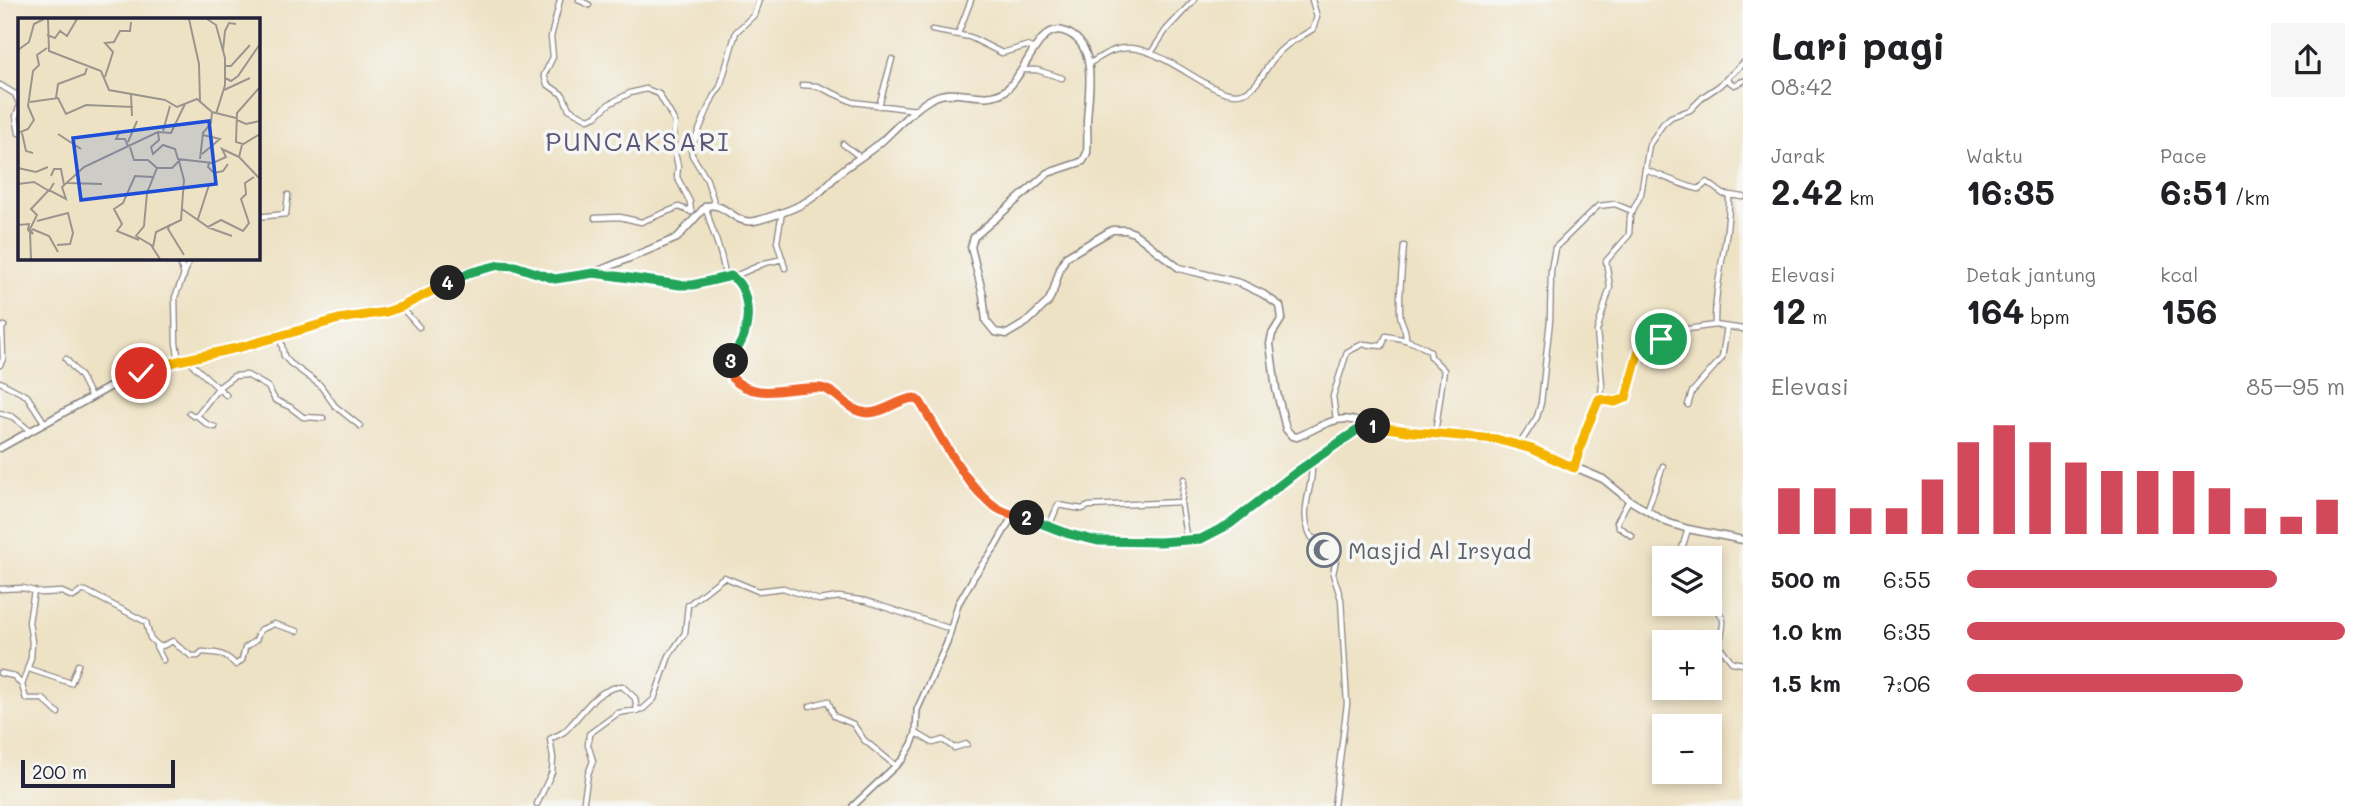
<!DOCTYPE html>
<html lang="id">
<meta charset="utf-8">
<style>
body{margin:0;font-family:Mali,sans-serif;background:#f6f6f6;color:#202124;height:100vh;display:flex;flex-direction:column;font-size:26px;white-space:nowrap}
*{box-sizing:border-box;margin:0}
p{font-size:23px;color:#757577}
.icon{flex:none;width:38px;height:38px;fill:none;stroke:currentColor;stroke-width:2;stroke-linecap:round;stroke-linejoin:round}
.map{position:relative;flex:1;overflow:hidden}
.side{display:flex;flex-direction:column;background:#fff;width:630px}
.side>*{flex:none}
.fabs{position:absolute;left:1652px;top:546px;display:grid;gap:14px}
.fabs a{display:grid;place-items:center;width:70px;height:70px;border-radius:0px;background:#fff;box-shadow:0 4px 10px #0003;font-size:35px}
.scale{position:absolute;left:21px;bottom:18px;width:154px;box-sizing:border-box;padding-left:7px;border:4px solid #22223b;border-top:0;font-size:19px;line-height:24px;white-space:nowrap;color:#22223b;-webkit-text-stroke:5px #f6f6f2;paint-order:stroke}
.pin{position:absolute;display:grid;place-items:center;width:60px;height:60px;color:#fff;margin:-30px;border:4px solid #fff;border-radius:50%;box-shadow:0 2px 7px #0007}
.km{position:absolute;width:35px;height:35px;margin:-18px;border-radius:50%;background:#222;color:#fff;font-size:19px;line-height:35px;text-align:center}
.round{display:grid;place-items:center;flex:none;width:74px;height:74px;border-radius:0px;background:#f6f6f6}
.head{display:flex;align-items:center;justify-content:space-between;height:119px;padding:0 28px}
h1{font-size:38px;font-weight:800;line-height:52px}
.figures{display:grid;grid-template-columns:repeat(3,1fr);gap:10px;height:119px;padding:7px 28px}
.figures div{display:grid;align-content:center}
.figures b{font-size:35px;font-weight:800}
.figures small{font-size:19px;font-weight:400}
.figures p{font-size:19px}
.chart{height:196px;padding:14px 28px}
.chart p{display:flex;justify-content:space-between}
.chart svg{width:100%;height:126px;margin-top:7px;stroke:#d1495b;stroke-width:6}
ul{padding:0 28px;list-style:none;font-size:23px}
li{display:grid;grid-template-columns:112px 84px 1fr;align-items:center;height:52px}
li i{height:18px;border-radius:9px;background:#d1495b}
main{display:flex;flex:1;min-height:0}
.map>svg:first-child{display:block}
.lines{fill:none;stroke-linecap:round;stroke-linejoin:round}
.minor-casing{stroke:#888280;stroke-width:7}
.tertiary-casing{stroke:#888280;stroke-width:8}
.secondary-casing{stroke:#888280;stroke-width:9}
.minor{stroke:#fff;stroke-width:4.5}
.tertiary{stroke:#fff;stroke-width:5}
.secondary{stroke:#fff;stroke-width:6}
.split-1-casing{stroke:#fff;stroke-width:14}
.split-2-casing{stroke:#fff;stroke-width:14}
.split-3-casing{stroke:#fff;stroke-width:14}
.split-4-casing{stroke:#fff;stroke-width:14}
.split-5-casing{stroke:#fff;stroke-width:14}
.split-1{stroke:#f5b400;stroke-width:9}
.split-2{stroke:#22a559;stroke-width:9}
.split-3{stroke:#f0652b;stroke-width:9}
.split-4{stroke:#22a559;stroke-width:9}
.split-5{stroke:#f5b400;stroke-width:9}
.labels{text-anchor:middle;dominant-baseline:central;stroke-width:7;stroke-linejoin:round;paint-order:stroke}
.worship-label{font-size:23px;fill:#5b616d;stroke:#f6f6f2;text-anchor:start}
.quarter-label{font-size:26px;letter-spacing:2px;fill:#5c577a;stroke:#f6f6f2}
.inset-road{fill:none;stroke:#9c958e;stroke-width:2}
.view{fill:#1d4ed8;fill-opacity:0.15;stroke:#1d4ed8;stroke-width:3.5}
.inset-edge{fill:none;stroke:#22223b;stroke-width:3.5}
</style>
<main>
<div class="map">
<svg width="1743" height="806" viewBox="0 0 1743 806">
<rect width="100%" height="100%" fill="#f6f6f2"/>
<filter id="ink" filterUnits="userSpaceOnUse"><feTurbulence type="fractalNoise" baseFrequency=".0143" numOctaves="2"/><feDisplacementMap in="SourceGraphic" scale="14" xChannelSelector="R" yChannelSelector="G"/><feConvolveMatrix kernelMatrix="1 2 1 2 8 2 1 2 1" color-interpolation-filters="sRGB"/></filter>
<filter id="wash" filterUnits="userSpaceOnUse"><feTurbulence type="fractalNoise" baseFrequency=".00686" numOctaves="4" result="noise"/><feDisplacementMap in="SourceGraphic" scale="28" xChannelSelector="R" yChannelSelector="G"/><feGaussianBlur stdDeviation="1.57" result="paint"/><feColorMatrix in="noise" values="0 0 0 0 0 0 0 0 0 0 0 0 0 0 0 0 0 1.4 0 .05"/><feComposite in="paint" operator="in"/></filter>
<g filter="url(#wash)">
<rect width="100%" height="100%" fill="#eee2c5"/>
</g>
<g filter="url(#ink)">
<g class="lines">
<!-- minor casing -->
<g class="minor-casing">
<path id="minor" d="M 560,0 L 551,37 L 553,57 L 544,75 L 547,84 L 563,95 L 569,109 L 588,119 L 596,116 L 609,104 L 630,93 L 646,89 L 659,94 L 675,122 L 673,145 L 678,166 L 677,177 L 690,202 L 691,212
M 579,0 L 589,5
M 932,30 L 970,37 L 1002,53 L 1026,46 L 1035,49
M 958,34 L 971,0
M 1151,53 L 1166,30 L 1194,0
M 1088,64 C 1096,60 1104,54 1112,51 C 1155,33 1211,103 1242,93 C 1258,89 1264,70 1274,58 C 1285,43 1298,39 1313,29 L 1317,17 L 1312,0
M 1022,70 L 1037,70 L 1062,78
M 1726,79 L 1734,85 L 1743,81
M 0,85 L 15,94 L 19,103
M 802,85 L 817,86 L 853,102 L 916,110
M 879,106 L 892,59
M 19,108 L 16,116 L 19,133
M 843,144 L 860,157
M 1645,170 C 1661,175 1686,187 1699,189 L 1707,182 L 1723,194 L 1743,197
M 715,205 L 707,180 L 692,155 L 691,149 L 713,97 L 720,87 L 736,32 L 754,15 L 759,0
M 706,207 C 711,232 724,253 725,279 L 731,276 C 749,287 750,317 744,335 C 740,349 721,365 733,380 C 752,403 797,384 822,388 C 839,390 847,413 868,413 C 885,413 898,399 914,398 L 920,402 C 945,442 968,496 1013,515
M 782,212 L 777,242 L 785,268
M 257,217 L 286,214 L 288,195
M 595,218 L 620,217 L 641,222 L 679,207 L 692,212
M 1404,246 C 1402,268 1399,290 1400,313 C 1400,324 1406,324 1406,339
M 179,257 L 184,276
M 595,273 L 680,285 L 725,279
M 733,277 L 765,263 L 783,259
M 401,307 L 419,327
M 1715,325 C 1714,281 1730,240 1729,196
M 280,336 L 284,356 L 290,363 L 320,385 L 335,406 L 360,426
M 66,359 L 81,377 L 91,397
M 189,359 L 194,366 L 226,395
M 179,361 L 176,343 L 175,297 L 191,257
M 0,365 L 3,359 L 2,328 L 4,326
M 0,382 L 27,396 L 44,422
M 1599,399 L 1615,402 L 1626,398 L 1639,350 L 1651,339 L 1661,339 L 1677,346 L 1688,329 L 1715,325 L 1743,329
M 1688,405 L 1692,392 L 1722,358 L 1727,327
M 0,413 L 13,417 L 29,430
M 189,413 L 193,416 L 198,414 L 219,387 L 234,376 L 247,375 L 268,387 L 275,400 L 290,407 L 303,417 L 323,418
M 196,415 L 208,425 L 215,427
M 1336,419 L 1333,396 L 1347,352 L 1363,344 L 1382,346 L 1386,336 C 1403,339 1415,341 1430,351 L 1431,357 L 1444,370 L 1435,434
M 1519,445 L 1537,417 L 1541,403 L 1550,320 L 1551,270 L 1555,248 L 1598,206 L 1615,204 L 1632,211
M 1311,462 C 1316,485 1296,511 1312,538 L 1329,542 L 1335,545 L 1338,550 L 1333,574 L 1341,599 L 1347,704 L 1334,806
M 1575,467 L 1585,430 L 1601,395 L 1602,385 L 1597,331 L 1610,287 L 1606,261 L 1629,235 L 1630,216 L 1641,194 L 1649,145 L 1663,124 L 1671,117 L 1690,110 L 1704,96 L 1719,86 L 1743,63
M 1184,479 L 1181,504 L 1187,542
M 1629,500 L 1617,522 L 1619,527 L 1632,536
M 1647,511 L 1663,466
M 1049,526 L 1058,505 L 1082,509 L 1089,506 L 1181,502
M 1679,558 L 1688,529
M 1664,568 L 1660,572 L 1657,580 L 1664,592
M 0,589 L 23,588 L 41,593 L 62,592 L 73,597 L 82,591 L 86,591 L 146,622 L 150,638 L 160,647 L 173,641 C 178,648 185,650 191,656 L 198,656 L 202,652 C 218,653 225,653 236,665 L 242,660 L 245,648 L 256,640 L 260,630 L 274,624 L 297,631
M 1707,604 C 1734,618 1719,628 1720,647 L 1732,662 L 1743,664
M 156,646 L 163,660
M 29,669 L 71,683 L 78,665
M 0,673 L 14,676 L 22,685 L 31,658 L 32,642 L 29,622 L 34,591
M 22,685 L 26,699 L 43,699 L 58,713
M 810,706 L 828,701 L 834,716 L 853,724 L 864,740 L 896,766
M 916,733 L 933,743 L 943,740 L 954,748 L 967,744
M 537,804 L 552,772 L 553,758 L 550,739 C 555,736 560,735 565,731 C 584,713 593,690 622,686 L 635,698 L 637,711
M 583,806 L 588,774 L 593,761 L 588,745 L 589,734 L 618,713 L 643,709 L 654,699 L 669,656 L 685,633 L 688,605 L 724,577 L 758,591 L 783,588 L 819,600 L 839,597 L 866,601 L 951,629"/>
</g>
<!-- tertiary casing -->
<g class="tertiary-casing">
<path id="tertiary" d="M 853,806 L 903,759 L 912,744 L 916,733 L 917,710 L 947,643 L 958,604 L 975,575 L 995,547 L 1013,515 L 1069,534 L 1099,541 L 1179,542 L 1201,539 L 1230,524 L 1298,471 L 1365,426"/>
</g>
<!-- secondary casing -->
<g class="secondary-casing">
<path id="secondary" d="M 0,448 L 126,378 L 179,361 L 241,347 L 339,319 L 394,310 L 472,272 L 491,266 L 515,266 L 555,279 L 594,273 L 677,238 L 706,206 C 728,201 734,228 759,220 C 780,214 805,206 821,191 C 829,184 836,175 844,169 C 857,159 870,152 882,141 C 897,127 917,105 935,97 C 956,87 982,104 1003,92 C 1024,80 1037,23 1063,31 C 1100,42 1088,94 1087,121 C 1087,132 1088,142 1087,153 L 1083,161 L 1078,163 L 1048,173 L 974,237 L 971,247 L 983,295 L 986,321 L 995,332 L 1007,334 L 1027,322 L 1048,302 L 1053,292 L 1060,269 L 1066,257 L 1112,230 L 1126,230 L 1134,233 L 1179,268 L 1240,283 L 1263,294 L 1280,306 L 1282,318 L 1272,334 L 1270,344 L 1276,389 L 1286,429 L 1292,436 L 1297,437 C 1319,428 1342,409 1365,426 L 1508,442 L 1532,449 L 1603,479 L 1629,500 L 1666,522 L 1688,529 L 1743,540"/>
</g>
<!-- minor -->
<use href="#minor" class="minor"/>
<!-- tertiary -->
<use href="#tertiary" class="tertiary"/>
<!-- secondary -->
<use href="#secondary" class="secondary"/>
</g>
</g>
<g class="lines" filter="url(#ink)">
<!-- split-1 casing -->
<g class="split-1-casing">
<path id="split-1" d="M 1373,426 L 1415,432 L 1496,439 L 1532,449 L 1574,468 L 1586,430 L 1599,399 L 1615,402 L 1626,398 L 1639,350 L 1651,339 L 1661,339"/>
</g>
<!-- split-2 casing -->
<g class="split-2-casing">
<path id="split-2" d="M 1027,518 L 1069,534 L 1098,541 L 1160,542 L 1201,539 L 1230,524 L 1298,471 L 1353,433 L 1364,426 L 1373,426"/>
</g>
<!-- split-3 casing -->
<g class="split-3-casing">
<path id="split-3" d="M 731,361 L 732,378 C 757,403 791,385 821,388 C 838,390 846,412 868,413 C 885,413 898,399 914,398 L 920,402 C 941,435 964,486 997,508 C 1006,514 1017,515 1027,518"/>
</g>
<!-- split-4 casing -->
<g class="split-4-casing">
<path id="split-4" d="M 448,283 L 472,272 L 499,265 L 515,266 L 555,279 L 594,273 L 680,285 L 693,285 L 731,276 C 749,287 750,317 744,335 C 741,345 734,352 731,361"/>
</g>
<!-- split-5 casing -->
<g class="split-5-casing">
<path id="split-5" d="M 141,373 L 178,361 L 241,347 L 339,319 L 386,312 L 401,307 L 448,283"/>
</g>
<!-- split-1 -->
<use href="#split-1" class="split-1"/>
<!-- split-2 -->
<use href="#split-2" class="split-2"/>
<!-- split-3 -->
<use href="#split-3" class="split-3"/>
<!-- split-4 -->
<use href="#split-4" class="split-4"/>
<!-- split-5 -->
<use href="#split-5" class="split-5"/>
</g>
<!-- icons -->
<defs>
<g id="mosque-ring" transform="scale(1.75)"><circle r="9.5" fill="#f6f6f2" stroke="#6b7280" stroke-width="1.5"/><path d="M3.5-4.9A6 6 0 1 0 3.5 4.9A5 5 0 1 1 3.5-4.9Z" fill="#6b7280"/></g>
</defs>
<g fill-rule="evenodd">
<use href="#mosque-ring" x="1324" y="550"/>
</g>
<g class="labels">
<!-- worship labels -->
<g class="worship-label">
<text x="1348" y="550">Masjid Al Irsyad</text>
</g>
<!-- quarter labels -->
<g class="quarter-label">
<text x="638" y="141">PUNCAKSARI</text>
</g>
</g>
<!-- overview -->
<g transform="translate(18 18)">
<rect width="242" height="242" fill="#eee2c5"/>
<path class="inset-road" d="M 30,1 L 31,33 L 83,53 L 91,72 L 147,82 L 159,89 L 179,81 L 194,94 L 218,100M 171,1 L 181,46 L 182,83M 189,1 L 198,7 L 207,40 L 207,67 L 198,96M 29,17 L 37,20 L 42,13 L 49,18 L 59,1M 0,32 L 11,24 L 16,6 L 26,1M 205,33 L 207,13 L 211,5 L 218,6M 206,48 L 213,48 L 232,27M 87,59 L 95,34 L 87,25 L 96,24 L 102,13 L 112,13 L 113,4M 207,60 L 213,63 L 220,58 L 242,26M 206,72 L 232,60M 113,77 L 114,98M 38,80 L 40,66 L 67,56 L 69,50M 12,84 L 40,80 L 48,96 L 68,87 L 115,89M 219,102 L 228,106 L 242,103M 145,113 L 152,88M 140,114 L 153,115 L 167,86M 140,114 L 141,122 L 133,129 L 135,136 L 145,127 L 157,131 L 160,141 L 195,145 L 208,139 L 204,131 L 221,139 L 224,127 L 242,116M 0,115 L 10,111 L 16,102 L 10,88 L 15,53 L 21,47 L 19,37 L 29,30M 4,115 L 8,133 L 15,135M 101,115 L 98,121 L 107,121 L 110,128M 40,116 L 63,131M 110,124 L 119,103M 225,126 L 218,124 L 219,95 L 242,69M 112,129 L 116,142 L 130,142 L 139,150M 184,136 L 202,121 L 185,117M 221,139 L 242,161M 182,141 L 185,115 L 193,105 L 194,94M 191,145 L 190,149 L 196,155 L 205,153 L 210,146M 0,150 L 18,154 L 30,149M 33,158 L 36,151 L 43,151 L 46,167M 49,165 L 84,166M 0,166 L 16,164 L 31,173 L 36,165M 164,191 L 190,209 L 203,202 L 225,213 L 231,205 L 223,181 L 228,176 L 227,165 L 236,159M 180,201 L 191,167M 19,203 L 50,195 L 55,215 L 52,226 L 39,227M 152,206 L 150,211 L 166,237M 0,207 L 11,206 L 10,212 L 15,216 L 12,211 L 19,197 L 13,191 L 31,172 L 48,181 L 44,169 L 66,149 L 140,114M 189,209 L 214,218M 14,211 L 31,218 L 40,234M 12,214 L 13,241M 121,222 L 99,213 L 104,206 L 96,191 L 105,185 L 117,158 L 135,159M 135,229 L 138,214 L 163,202 L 166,162 L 161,143M 142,241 L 133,227 L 118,218 L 126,208 L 129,175 L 139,150 L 154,150 L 163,141"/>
<path class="view" d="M 191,103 L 198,166 L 63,182 L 55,120 Z"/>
<rect width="242" height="242" class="inset-edge"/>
</g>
</svg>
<div class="fabs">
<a><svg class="icon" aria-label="layers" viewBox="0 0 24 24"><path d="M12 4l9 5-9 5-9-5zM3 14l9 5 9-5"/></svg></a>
<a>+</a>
<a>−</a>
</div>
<div class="scale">200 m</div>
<div class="pin" style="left:1661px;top:339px;background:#1e9e55"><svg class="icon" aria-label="arrive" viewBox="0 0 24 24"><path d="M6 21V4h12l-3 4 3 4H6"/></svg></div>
<div class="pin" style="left:141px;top:373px;background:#d93025"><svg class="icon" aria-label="check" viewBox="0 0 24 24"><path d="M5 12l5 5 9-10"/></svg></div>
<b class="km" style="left:1373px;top:426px">1</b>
<b class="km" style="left:1027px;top:518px">2</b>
<b class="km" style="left:731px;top:361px">3</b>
<b class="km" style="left:448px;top:283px">4</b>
</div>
<section class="side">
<div class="head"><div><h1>Lari pagi</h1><p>08:42</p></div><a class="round"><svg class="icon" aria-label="share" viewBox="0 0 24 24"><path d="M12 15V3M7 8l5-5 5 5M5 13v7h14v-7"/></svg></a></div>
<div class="figures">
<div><p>Jarak</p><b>2.42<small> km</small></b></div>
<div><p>Waktu</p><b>16:35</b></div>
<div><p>Pace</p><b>6:51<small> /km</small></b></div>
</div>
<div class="figures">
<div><p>Elevasi</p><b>12<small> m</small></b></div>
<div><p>Detak jantung</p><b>164<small> bpm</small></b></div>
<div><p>kcal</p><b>156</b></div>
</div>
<div class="chart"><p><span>Elevasi</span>85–95 m</p>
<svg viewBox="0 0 160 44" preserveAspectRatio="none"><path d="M5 44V28M15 44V28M25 44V35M35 44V35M45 44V25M55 44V12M65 44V6M75 44V12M85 44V19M95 44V22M105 44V22M115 44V22M125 44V28M135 44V35M145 44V38M155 44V32"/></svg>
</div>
<ul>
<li><b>500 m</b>6:55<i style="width:82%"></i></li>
<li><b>1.0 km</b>6:35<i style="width:100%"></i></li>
<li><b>1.5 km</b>7:06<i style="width:73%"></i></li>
</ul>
</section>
</main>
